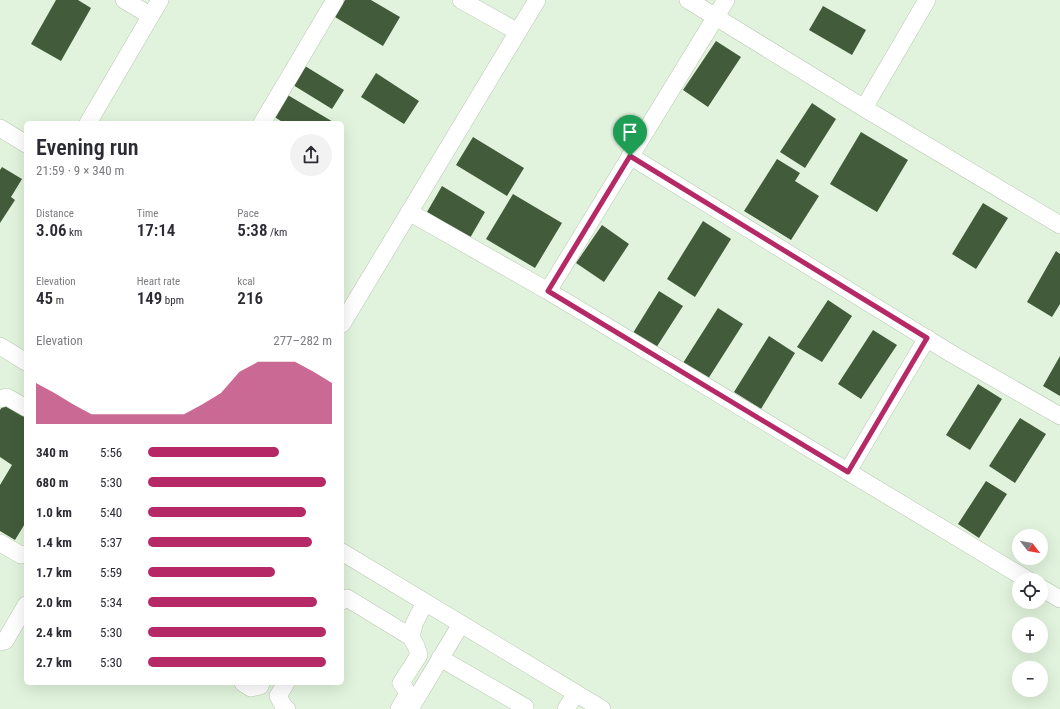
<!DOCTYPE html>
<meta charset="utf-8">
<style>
body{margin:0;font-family:"Roboto Condensed",sans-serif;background:#f2f2f3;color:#2b2b33;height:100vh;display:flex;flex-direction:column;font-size:15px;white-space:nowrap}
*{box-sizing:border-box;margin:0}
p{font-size:13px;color:#7c7c81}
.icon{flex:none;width:22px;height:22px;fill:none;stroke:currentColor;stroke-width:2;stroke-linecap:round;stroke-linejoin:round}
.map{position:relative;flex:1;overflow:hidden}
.panel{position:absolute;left:24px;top:121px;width:320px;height:564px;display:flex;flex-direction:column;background:#fff;border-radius:6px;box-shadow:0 4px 16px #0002}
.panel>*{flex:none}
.needle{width:26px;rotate:121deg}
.controls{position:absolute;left:1012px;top:529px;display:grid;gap:8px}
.controls a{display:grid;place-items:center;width:36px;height:36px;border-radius:50%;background:#fff;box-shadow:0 4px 16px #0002;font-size:20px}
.pin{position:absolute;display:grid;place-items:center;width:34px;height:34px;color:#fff;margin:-41px -17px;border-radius:50% 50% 50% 0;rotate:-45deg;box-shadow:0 0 4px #0007}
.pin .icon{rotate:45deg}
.round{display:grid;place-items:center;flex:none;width:42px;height:42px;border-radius:21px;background:#f2f2f3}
.summary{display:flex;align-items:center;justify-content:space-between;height:68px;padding:0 12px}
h1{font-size:22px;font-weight:600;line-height:30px}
.figures{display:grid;grid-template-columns:repeat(3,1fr);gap:6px;height:68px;padding:4px 12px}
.figures div{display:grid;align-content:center}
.figures b{font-size:17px;font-weight:600}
.figures small{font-size:11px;font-weight:400}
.figures p{font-size:11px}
.chart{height:112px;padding:8px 12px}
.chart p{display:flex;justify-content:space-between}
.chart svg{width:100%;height:72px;margin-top:4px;fill:#b52a66;opacity:.7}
ul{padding:0 12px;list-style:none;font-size:13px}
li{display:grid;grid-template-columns:64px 48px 1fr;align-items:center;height:30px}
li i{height:10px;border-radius:5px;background:#b52a66}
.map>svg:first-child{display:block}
.building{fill:#425c3b}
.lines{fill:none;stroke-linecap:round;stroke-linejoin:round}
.street-casing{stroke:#b7c8b2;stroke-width:18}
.street{stroke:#fff;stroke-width:17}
.route-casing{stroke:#fff;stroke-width:8}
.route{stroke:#b52a66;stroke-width:5}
</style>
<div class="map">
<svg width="1060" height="709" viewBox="0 0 1060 709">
<rect width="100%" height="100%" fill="#e1f3dc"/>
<!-- building -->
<path class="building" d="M 56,0 L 78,0 L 91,8 L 61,61 L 31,44 Z
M 345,0 L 371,0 L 400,17 L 383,46 L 335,17 Z
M 823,6 L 866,30 L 852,55 L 809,30 Z
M 716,41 L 741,57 L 708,107 L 683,90 Z
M 305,66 L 344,90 L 332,109 L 293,85 Z
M 376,73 L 419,101 L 404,124 L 361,97 Z
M 286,94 L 335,123 L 284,123 L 273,116 Z
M 812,103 L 836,119 L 805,168 L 780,152 Z
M 861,132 L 908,160 L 877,212 L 830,184 Z
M 473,137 L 524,168 L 507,196 L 456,165 Z
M 777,159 L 800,173 L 795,181 L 819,196 L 791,240 L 744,211 Z
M 2,167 L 22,179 L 11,197 L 15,200 L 0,223 L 0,170 Z
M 442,186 L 485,212 L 470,238 L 427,212 Z
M 513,194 L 562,223 L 535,268 L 486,239 Z
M 983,203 L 1008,218 L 976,269 L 952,254 Z
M 703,221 L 731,239 L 695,297 L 667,279 Z
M 602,225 L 629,244 L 604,282 L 576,263 Z
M 1056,251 L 1060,254 L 1060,304 L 1052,317 L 1027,302 Z
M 659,291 L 683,306 L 656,348 L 633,333 Z
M 828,300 L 852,316 L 822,362 L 797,347 Z
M 718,308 L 743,324 L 708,379 L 683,363 Z
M 873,330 L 897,345 L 861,399 L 838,384 Z
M 769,336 L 795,353 L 761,409 L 734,392 Z
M 1060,356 L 1060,396 L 1043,386 Z
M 978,384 L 1002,399 L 970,450 L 946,435 Z
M 4,404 L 26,417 L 26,522 L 15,540 L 0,531 L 0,485 L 12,465 L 0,457 L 0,410 Z
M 1020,418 L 1046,434 L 1015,483 L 989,466 Z
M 986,481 L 1007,494 L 979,538 L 958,524 Z"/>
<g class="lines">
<!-- street casing -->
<g class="street-casing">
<path id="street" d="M 124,0 L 151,16
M 461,0 L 518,32
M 688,0 L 864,108 L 1060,225
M 864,108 L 927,0
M 88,123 L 160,0
M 262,123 L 335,0
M 0,128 L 26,144
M 630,156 L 952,354 L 1060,416
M 409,212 L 548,291 L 1028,580
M 548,291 L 726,0
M 342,324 L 537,0
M 0,346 L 26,362
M 0,399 L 7,397 L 26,408
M 848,471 L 927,338
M 0,543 L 21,555 L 26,554
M 342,552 L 602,709
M 1041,588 L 1060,599
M 342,601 L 347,598 L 411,637 L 416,646 L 419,655 L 401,683 C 411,694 405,698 399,709
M 411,637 L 414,624 L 425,602
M 0,642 L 5,641 L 26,605
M 440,658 L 525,707 L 525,709
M 243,683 L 251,688 L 260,686 L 261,683
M 286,683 L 278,696 L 284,707 L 287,709
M 410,709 L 461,624
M 566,709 L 576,693"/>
</g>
<!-- street -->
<use href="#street" class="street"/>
</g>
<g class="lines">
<!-- route casing -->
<g class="route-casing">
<path id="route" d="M 630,156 L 927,338 L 848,472 L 548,291 Z"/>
</g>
<!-- route -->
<use href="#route" class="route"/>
</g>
</svg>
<div class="controls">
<a><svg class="needle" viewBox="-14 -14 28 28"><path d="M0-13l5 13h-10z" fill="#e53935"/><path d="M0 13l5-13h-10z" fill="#7c7c81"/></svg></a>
<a><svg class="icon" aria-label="locate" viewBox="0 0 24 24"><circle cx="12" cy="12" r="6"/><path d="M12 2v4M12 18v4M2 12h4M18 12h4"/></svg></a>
<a>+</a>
<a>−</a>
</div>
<div class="pin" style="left:630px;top:156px;background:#1e9e55"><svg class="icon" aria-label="arrive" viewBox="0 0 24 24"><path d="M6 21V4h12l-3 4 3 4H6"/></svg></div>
<section class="panel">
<div class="summary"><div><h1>Evening run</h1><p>21:59 · 9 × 340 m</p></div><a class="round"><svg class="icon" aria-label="share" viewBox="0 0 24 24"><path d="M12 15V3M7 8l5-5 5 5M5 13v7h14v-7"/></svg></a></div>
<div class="figures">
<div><p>Distance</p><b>3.06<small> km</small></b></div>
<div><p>Time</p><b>17:14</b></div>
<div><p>Pace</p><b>5:38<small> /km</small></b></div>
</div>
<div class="figures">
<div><p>Elevation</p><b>45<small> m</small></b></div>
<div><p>Heart rate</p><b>149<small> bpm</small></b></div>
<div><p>kcal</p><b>216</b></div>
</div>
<div class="chart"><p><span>Elevation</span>277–282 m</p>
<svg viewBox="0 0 160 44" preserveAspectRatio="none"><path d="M0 44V19L10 25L20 32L30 38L40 38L50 38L60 38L70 38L80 38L90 32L100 25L110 12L120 6L130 6L140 6L150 12L160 19V44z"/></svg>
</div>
<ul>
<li><b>340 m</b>5:56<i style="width:71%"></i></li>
<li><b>680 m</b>5:30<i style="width:97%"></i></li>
<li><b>1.0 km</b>5:40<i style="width:86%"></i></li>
<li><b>1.4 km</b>5:37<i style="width:89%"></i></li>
<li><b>1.7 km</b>5:59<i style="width:69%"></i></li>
<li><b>2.0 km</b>5:34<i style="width:92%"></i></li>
<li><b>2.4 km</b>5:30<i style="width:97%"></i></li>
<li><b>2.7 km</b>5:30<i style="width:97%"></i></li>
</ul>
</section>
</div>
